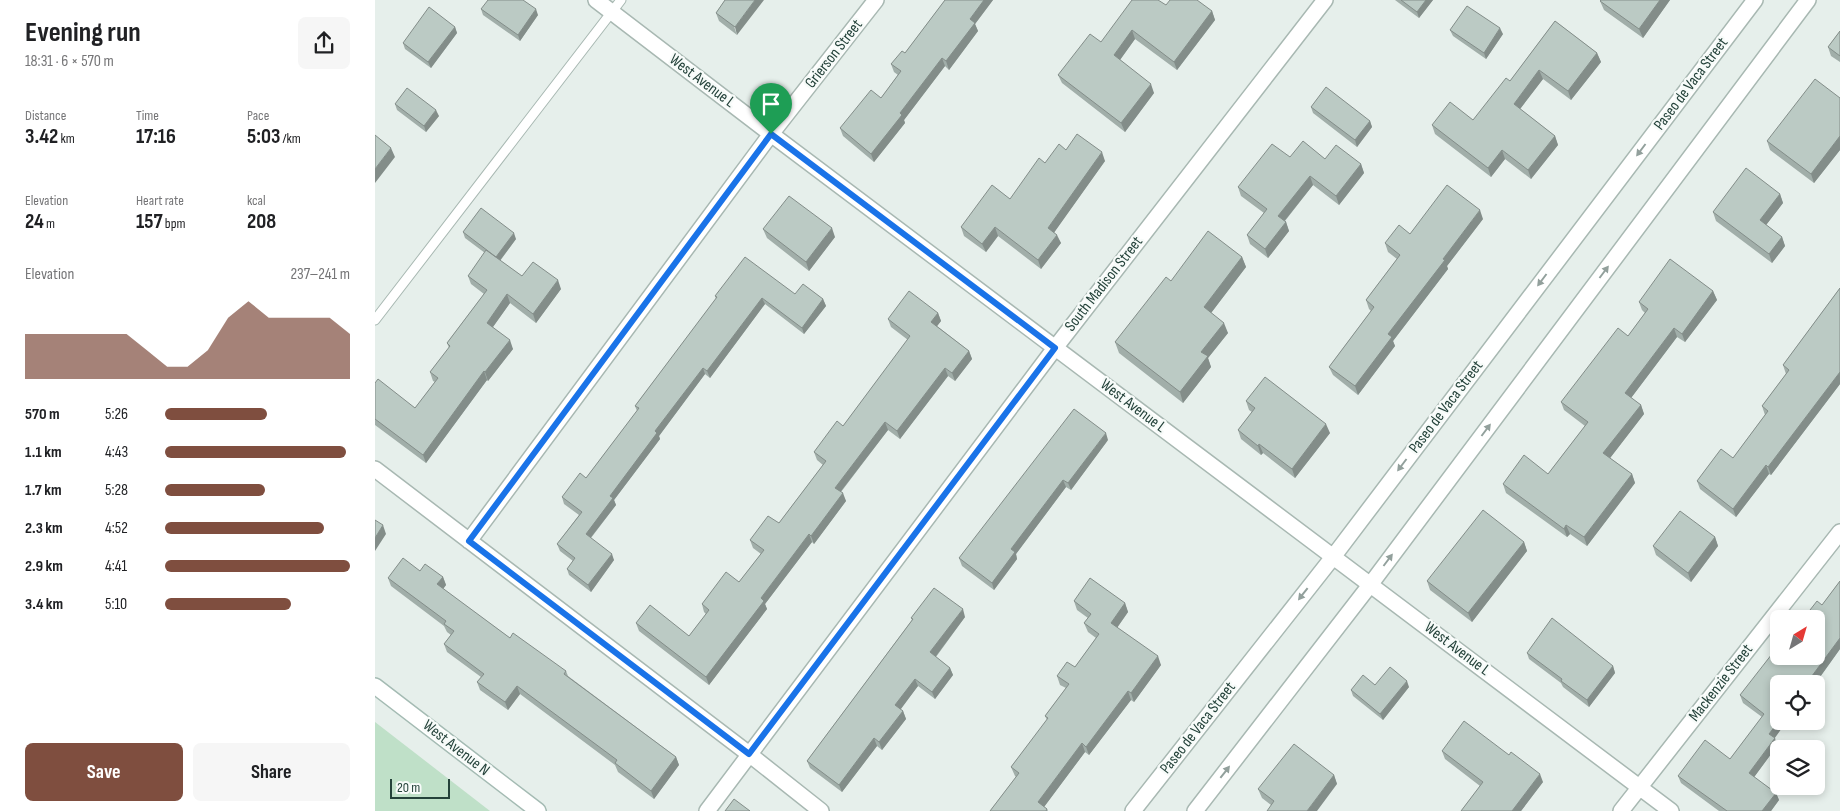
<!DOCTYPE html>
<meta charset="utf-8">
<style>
body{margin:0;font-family:"Sofia Sans Condensed",sans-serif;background:#f6f6f6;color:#202124;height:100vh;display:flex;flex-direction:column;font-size:19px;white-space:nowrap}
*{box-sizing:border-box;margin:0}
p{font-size:16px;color:#757577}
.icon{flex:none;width:28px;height:28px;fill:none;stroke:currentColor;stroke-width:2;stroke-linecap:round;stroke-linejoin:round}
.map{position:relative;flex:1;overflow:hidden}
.details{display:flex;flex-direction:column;background:#fff;width:375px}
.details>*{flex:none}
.needle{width:32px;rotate:37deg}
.buttons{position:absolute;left:1395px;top:610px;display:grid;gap:10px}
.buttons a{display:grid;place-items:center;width:55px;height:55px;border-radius:8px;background:#fff;box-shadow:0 2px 8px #0003;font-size:25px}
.scale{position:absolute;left:15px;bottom:12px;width:60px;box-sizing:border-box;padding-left:5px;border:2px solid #24423a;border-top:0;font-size:14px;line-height:18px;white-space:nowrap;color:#24423a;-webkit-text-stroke:4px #f7fbf9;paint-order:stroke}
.pin{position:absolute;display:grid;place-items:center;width:42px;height:42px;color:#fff;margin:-51px -21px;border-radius:50% 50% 50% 0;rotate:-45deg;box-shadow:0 0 5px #0007}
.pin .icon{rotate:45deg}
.round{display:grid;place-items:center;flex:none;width:52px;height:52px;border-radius:8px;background:#f6f6f6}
.headline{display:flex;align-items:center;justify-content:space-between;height:85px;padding:0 25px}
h1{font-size:28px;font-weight:700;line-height:38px}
.stats{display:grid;grid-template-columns:repeat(3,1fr);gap:8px;height:85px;padding:5px 25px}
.stats div{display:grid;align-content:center}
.stats b{font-size:21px;font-weight:700}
.stats small{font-size:14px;font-weight:400}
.stats p{font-size:14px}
.chart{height:140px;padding:10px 25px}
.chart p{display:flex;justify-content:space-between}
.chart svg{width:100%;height:90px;margin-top:5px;fill:#7f4e3f;opacity:.7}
.action{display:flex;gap:10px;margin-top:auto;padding:10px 25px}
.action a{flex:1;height:58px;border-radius:8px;background:#7f4e3f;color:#fff;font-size:20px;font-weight:700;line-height:58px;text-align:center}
.action a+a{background:#f6f6f6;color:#202124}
ul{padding:0 25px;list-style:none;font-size:16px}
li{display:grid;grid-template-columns:80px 60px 1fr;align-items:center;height:38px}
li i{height:12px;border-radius:6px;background:#7f4e3f}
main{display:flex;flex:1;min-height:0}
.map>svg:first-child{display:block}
.green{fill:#bfe0c8}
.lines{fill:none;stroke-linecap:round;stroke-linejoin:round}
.lane-casing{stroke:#a8b8b2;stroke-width:11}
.street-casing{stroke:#a8b8b2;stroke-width:18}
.secondary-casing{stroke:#a4bbb3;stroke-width:18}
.lane{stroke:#fff;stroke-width:9}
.street{stroke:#fff;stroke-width:15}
.secondary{stroke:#fff;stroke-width:15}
.wall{fill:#a1aea9}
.shaded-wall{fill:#838d89}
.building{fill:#bbcac4;stroke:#838d89}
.oneway{fill:#92a09c}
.route-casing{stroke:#fff;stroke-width:10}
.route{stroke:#1a73e8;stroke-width:6}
.labels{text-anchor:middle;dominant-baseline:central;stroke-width:4.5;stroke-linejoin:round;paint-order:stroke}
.street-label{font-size:16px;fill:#24423a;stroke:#f7fbf9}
</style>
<main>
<section class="details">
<div class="headline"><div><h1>Evening run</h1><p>18:31 · 6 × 570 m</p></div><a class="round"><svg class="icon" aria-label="share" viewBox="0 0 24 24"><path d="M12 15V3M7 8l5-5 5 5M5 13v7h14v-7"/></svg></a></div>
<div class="stats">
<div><p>Distance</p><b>3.42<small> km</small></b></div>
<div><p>Time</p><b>17:16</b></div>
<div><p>Pace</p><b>5:03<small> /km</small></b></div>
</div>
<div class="stats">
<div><p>Elevation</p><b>24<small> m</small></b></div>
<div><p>Heart rate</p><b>157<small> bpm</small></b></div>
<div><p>kcal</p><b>208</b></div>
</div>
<div class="chart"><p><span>Elevation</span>237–241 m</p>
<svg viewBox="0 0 160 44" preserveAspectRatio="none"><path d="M0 44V22L10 22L20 22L30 22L40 22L50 22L60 30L70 38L80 38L90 30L100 14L110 6L120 14L130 14L140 14L150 14L160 22V44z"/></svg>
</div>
<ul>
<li><b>570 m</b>5:26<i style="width:55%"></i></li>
<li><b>1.1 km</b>4:43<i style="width:98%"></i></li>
<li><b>1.7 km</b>5:28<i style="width:54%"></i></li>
<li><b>2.3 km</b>4:52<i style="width:86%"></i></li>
<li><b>2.9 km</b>4:41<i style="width:100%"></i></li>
<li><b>3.4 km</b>5:10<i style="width:68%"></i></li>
</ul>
<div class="action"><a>Save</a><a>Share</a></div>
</section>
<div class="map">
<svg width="1465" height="811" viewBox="0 0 1465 811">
<rect width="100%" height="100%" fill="#e6efeb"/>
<!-- green -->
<path class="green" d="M 0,722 L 115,811 L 0,811 Z"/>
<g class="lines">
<!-- lane casing -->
<g class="lane-casing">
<path id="lane" d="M 0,320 L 246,0"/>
</g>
<!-- street casing -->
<g class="street-casing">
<path id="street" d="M 221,0 L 396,134 L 1296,811
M 0,469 L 374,754 L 446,811
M 94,541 L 396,134 L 501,0
M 332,811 L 680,348 L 950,0
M 758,811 L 958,557 L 1380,0
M 820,811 L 995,585 L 1433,0
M 1246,811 L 1465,532"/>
</g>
<!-- secondary casing -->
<g class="secondary-casing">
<path id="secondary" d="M 0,686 L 163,811"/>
</g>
<!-- lane -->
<use href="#lane" class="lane"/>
<!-- street -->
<use href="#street" class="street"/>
<!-- secondary -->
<use href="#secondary" class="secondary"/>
</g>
<!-- wall -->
<path class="wall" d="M 350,0 L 362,35 L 344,21 L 341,13 Z
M 570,0 L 618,0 L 600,24 L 603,31 L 574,70 L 570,66 L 529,120 L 530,123 L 499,162 L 468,136 L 465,128 L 506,98 L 523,75 L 519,72 L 516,64 L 530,53 Z
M 1020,0 L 1058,0 L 1044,18 Z
M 1226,0 L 1295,0 L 1268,38 L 1229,10 L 1225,1 Z
M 791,5 L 837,11 L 840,20 L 802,70 L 760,39 L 745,60 L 779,93 L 750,132 L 687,83 L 683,75 Z
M 106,9 L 163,15 L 145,41 L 108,15 Z
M 1180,21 L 1222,53 L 1226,62 L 1196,100 L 1168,79 L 1145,109 L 1180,136 L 1183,145 L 1156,179 L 1130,159 L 1116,177 L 1060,134 L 1057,125 L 1098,120 L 1135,81 Z
M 80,27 L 82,33 L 56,68 L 30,49 L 28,43 Z
M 1075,30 L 1128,34 L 1111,59 L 1078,36 Z
M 1465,31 L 1465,62 L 1456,56 L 1453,47 Z
M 1465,98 L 1465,150 L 1439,183 L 1395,150 L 1392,141 Z
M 20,104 L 64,116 L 51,132 L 22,110 Z
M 936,107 L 995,121 L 997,127 L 982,147 L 938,113 Z
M 691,150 L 730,161 L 679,232 L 686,243 L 666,269 L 623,236 L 611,252 L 589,236 L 586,227 L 635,199 L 670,163 Z
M 915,157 L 950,159 L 986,164 L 989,173 L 964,205 L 938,185 L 910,221 L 911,222 L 914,231 L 893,258 L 875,244 L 872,235 L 889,213 L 866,196 L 863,187 Z
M 1405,194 L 1408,203 L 1391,225 L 1407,237 L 1410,246 L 1397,263 L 1341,221 L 1338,212 Z
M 1108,219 L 1072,266 L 1073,269 L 1018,341 L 1020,346 L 983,395 L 958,375 L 954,367 L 996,311 L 994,309 L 991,300 L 1022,259 L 1013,252 L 1010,243 L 1035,234 Z
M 388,229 L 460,237 L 434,271 L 392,238 Z
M 88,232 L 141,239 L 125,261 L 147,276 L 186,289 L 161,323 L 135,303 L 118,327 L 138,349 L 113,381 L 112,380 L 51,463 L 0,425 L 0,383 L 40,408 L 60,382 L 58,381 L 55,372 L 74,348 L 72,343 L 109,294 L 96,284 L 93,276 L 110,253 L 90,238 Z
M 867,257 L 871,267 L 836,313 L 853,333 L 833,358 L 836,367 L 808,403 L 744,353 L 740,342 L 796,281 Z
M 1465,288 L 1465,384 L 1396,475 L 1394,474 L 1361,517 L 1325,489 L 1322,481 L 1358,458 L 1390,415 L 1387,406 L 1411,374 L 1408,365 Z
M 1338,291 L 1342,300 L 1310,342 L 1302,337 L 1256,398 L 1266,405 L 1269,414 L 1235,458 L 1257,474 L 1260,483 L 1212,546 L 1195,534 L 1192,537 L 1131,493 L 1128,484 L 1173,474 L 1210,426 L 1189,410 L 1186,402 L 1253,336 L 1270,313 L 1267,310 L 1264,302 Z
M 420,294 L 448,299 L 451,306 L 429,334 L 390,304 L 335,378 L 330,374 L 284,436 L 285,439 L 239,500 L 241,505 L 216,538 L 239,560 L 216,592 L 194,575 L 192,569 L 198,561 L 185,551 L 182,544 L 204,515 L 189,504 L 187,497 L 211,478 L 262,411 L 260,406 L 341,299 L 340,296 Z
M 563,313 L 566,321 L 562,326 L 594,351 L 597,359 L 580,381 L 573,376 L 525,439 L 513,430 L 466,492 L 471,501 L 439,544 L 437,542 L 390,604 L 392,609 L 334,685 L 264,631 L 261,623 L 314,636 L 331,614 L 329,612 L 327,604 L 364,582 L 386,554 L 378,548 L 375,540 L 404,523 L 448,465 L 442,460 L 439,452 L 468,426 L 533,340 L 516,327 L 513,319 Z
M 871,401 L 955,433 L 920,478 L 888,453 L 886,455 L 866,439 L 863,430 L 877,412 L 874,410 Z
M 733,440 L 696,490 L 691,487 L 641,554 L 642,559 L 619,590 L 587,566 L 584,558 Z
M 1340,537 L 1343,546 L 1316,582 L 1281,555 L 1278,546 Z
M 1149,542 L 1152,551 L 1097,622 L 1055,590 L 1052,581 Z
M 45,571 L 68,577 L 71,585 L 68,589 L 135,638 L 191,671 L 193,676 L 301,757 L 304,765 L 279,799 L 243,772 L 240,765 L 145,694 L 133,710 L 105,690 L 102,682 L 106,677 L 72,652 L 69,644 L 76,635 L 72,632 L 69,626 L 16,586 L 13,578 Z
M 1465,581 L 1465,649 L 1440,684 L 1404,684 L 1404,721 L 1412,721 L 1399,738 L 1402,746 L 1379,777 L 1401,793 L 1404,800 L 1396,811 L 1344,811 L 1306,783 L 1303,776 L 1355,759 L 1387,717 L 1368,703 L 1365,695 L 1404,656 L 1447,605 Z
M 699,601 L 750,603 L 753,612 L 742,628 L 786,665 L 759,702 L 756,700 L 714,755 L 710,752 L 669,807 L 672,809 L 673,811 L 615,811 L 641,777 L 640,776 L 636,767 L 672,720 L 670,716 L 691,688 L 685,685 L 682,676 L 700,667 L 721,638 L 713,632 L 709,623 L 713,618 L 702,610 Z
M 590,617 L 561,657 L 575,668 L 578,675 L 560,699 L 543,686 L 525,709 L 528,711 L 531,719 L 507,750 L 502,746 L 467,792 L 435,768 L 432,761 L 537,620 L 536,618 Z
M 1152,653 L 1238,666 L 1240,673 L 1214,707 L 1188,687 L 1186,683 L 1154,659 Z
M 1000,685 L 1034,687 L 1008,720 L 978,696 L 976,690 Z
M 1067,751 L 1168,782 L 1146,811 L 1086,811 L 1105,786 L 1070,759 Z
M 959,775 L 962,784 L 896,805 L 887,798 L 883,789 Z"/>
<!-- shaded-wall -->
<path class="shaded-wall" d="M 380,0 L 389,0 L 362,35 L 360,27 Z
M 609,0 L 618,0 L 600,24 L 603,31 L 574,70 L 571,61 L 595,19 Z
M 1051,0 L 1058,0 L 1044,18 L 1042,12 Z
M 1285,0 L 1295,0 L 1268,38 L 1264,29 Z
M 161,9 L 163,15 L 145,41 L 143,35 Z
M 837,11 L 840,20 L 802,70 L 799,62 Z
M 80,27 L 82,33 L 56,68 L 53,62 Z
M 1125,28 L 1128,34 L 1111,59 L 1109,53 Z
M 757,30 L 760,39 L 742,64 L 739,55 Z
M 1222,53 L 1226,62 L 1196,100 L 1193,91 Z
M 567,58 L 570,66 L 529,120 L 530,123 L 499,162 L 496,154 L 525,113 Z
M 1164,70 L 1168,79 L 1142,113 L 1139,104 Z
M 776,84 L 779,93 L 750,132 L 746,123 Z
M 61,110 L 64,116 L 51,132 L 49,126 Z
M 995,121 L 997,127 L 982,147 L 980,140 Z
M 1180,136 L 1183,145 L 1156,179 L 1153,170 Z
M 1465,136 L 1465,150 L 1439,183 L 1436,174 Z
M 16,148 L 20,157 L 0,183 L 0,169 Z
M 1127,150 L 1130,159 L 1116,177 L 1113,168 Z
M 727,152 L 730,161 L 676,237 L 673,228 Z
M 986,164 L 989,173 L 964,205 L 961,196 Z
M 935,176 L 938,185 L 907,224 L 903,216 Z
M 1405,194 L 1408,203 L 1388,229 L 1385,220 Z
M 1105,210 L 1108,219 L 1072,266 L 1073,269 L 1018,341 L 1020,346 L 983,395 L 980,386 L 1013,334 L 1068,259 Z
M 911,222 L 914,231 L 893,258 L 890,249 Z
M 620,227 L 623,236 L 611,252 L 607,244 Z
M 457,228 L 460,237 L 434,271 L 431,262 Z
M 139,233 L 141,239 L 123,263 L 121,257 Z
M 682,235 L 686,243 L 666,269 L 663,260 Z
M 1407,237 L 1410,246 L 1397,263 L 1394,254 Z
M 867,257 L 871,267 L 833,317 L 829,307 Z
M 183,280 L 186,289 L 161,323 L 158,314 Z
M 1338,291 L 1342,300 L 1310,342 L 1307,334 Z
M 132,294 L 135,303 L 115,331 L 112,323 Z
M 387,298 L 390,304 L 335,378 L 332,371 Z
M 448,299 L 451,306 L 429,334 L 427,328 Z
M 563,313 L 566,321 L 559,330 L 556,322 Z
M 849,323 L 853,333 L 833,358 L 836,367 L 808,403 L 805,392 L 826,352 Z
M 1299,328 L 1302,337 L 1253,402 L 1250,393 Z
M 135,340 L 138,349 L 113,381 L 110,372 Z
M 594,351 L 597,359 L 580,381 L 577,373 Z
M 328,368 L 330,374 L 284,436 L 285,439 L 239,500 L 241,505 L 213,541 L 211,534 L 235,496 L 280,431 Z
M 570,368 L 573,376 L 525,439 L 522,431 Z
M 109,371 L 112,380 L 51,463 L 48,455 Z
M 1465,372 L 1465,384 L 1396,475 L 1393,467 Z
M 1266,405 L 1269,414 L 1232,462 L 1228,453 Z
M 510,422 L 513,430 L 463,495 L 460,488 Z
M 951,424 L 955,433 L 920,478 L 917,469 Z
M 731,433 L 733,440 L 696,490 L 693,483 Z
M 884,444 L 888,453 L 886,455 L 883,446 Z
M 1391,465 L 1394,474 L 1361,517 L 1358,509 Z
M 1257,474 L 1260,483 L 1212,546 L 1209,537 Z
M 688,480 L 691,487 L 641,554 L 642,559 L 619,590 L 617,583 L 636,549 Z
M 468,493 L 471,501 L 439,544 L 436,536 Z
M 8,525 L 11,534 L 0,551 L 0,538 Z
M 1191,525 L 1195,534 L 1192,537 L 1189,529 Z
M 434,534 L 437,542 L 390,604 L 392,609 L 334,685 L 331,677 L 386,598 Z
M 1340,537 L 1343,546 L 1316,582 L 1313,573 Z
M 1149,542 L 1152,551 L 1097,622 L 1093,613 Z
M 237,554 L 239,560 L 216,592 L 213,585 Z
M 68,577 L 71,585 L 65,593 L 62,584 Z
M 750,603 L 753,612 L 739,632 L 736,623 Z
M 588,609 L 590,617 L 558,660 L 555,652 Z
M 1465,638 L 1465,649 L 1440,684 L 1431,684 Z
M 783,656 L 786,665 L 759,702 L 756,693 Z
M 1238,666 L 1240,673 L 1214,707 L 1212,700 Z
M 575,668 L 578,675 L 560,699 L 557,692 Z
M 540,679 L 543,686 L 523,713 L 520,705 Z
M 1032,681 L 1034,687 L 1008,720 L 1005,714 Z
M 142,686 L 145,694 L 133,710 L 130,702 Z
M 753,691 L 756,700 L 714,755 L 711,747 Z
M 528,711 L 531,719 L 507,750 L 504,742 Z
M 1404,721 L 1412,721 L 1397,742 L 1394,734 Z
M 499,738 L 502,746 L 467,792 L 464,785 Z
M 1400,738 L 1402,746 L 1377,780 L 1374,773 Z
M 707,743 L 710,752 L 666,811 L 663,802 Z
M 301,757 L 304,765 L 279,799 L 276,791 Z
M 1165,774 L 1168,782 L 1146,811 L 1137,811 Z
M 959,775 L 962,784 L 942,811 L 932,811 Z
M 1401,793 L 1404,800 L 1396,811 L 1387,811 Z"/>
<!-- building -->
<path class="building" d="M 113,0 L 148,0 L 161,9 L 143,35 L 106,9 Z
M 350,0 L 380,0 L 360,27 L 341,13 Z
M 570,0 L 609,0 L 595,19 L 600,23 L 571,61 L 567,58 L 525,113 L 527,115 L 496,154 L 465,128 L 496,90 L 506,98 L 526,71 L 516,64 L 527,51 L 530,53 Z
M 757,0 L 783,0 L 791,5 L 795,0 L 822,0 L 837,11 L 799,62 L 757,30 L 739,55 L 776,84 L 746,123 L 683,75 L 715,34 L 726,42 Z
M 1026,0 L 1051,0 L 1042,12 Z
M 1226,0 L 1285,0 L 1264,29 L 1225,1 Z
M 1092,6 L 1125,28 L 1109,53 L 1075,30 Z
M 54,7 L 80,27 L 53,62 L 28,43 Z
M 1180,21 L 1222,53 L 1193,91 L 1164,70 L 1139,104 L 1180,136 L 1153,170 L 1127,150 L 1113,168 L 1057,125 L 1075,102 L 1098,120 L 1131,78 L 1135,81 Z
M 1465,31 L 1465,56 L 1453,47 Z
M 1440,79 L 1465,98 L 1465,136 L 1436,174 L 1392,141 Z
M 951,87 L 995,121 L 980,140 L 936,107 Z
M 32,88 L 61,110 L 49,126 L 20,104 Z
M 702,134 L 727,152 L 673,228 L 682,235 L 663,260 L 620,227 L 607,244 L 586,227 L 617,185 L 635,199 L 664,158 L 670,163 L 684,144 L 691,150 Z
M 0,135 L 16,148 L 0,169 Z
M 928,141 L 950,159 L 961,145 L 986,164 L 961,196 L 935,176 L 903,216 L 911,222 L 890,249 L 872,235 L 892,209 L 863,187 L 897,144 L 915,157 Z
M 1371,168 L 1405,194 L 1385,220 L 1407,237 L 1394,254 L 1338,212 Z
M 1072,185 L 1105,210 L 1068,259 L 1070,260 L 1013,334 L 1017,337 L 980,386 L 954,367 L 999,307 L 991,300 L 1025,255 L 1010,243 L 1024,225 L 1035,234 Z
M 414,196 L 457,228 L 431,262 L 388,229 Z
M 106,208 L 139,233 L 121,257 L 88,232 Z
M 833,231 L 867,257 L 829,307 L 849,323 L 826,352 L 833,356 L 805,392 L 740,342 L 791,277 L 796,281 Z
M 111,250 L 147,276 L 158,262 L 183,280 L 158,314 L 132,294 L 112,323 L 135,340 L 110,372 L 109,371 L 48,455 L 0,419 L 0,383 L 3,379 L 40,408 L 63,378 L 55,372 L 75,346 L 72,343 L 112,290 L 93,276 Z
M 370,257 L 420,294 L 428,284 L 448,299 L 427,328 L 387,298 L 332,371 L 328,368 L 280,431 L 282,433 L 235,496 L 238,498 L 211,534 L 237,554 L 213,585 L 192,569 L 200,558 L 182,544 L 207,512 L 187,497 L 205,473 L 211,478 L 264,408 L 260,406 L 342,297 L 340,296 Z
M 1295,259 L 1338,291 L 1307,334 L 1299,328 L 1250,393 L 1266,405 L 1228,453 L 1257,474 L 1209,537 L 1191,525 L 1189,529 L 1128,484 L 1149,455 L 1173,474 L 1213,422 L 1186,402 L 1243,328 L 1253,336 L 1273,309 L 1264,302 Z
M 1465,288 L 1465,372 L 1393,467 L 1391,465 L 1358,509 L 1322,481 L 1346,449 L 1358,458 L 1393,411 L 1387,406 L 1414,370 L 1408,365 Z
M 534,291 L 563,313 L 556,322 L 594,351 L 577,373 L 570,368 L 522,431 L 510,422 L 460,488 L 468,493 L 436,536 L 434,534 L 386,598 L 389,601 L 331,677 L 261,623 L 275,605 L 314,636 L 334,610 L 327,604 L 351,572 L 364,582 L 389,550 L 375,540 L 393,516 L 404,523 L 451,461 L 439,452 L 462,421 L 468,426 L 535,336 L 513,319 Z
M 890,377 L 951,424 L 917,469 L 884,444 L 883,446 L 863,430 L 880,408 L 871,401 Z
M 699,409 L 731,433 L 693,483 L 688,480 L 636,549 L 640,552 L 617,583 L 584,558 Z
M 1108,510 L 1149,542 L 1093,613 L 1052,581 Z
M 1305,511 L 1340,537 L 1313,573 L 1278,546 Z
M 0,520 L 8,525 L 0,538 Z
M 28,558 L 45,571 L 50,564 L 68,577 L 62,584 L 135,638 L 138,633 L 191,671 L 189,674 L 301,757 L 276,791 L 240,763 L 242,760 L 142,686 L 130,702 L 102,682 L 109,674 L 69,644 L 79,631 L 69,624 L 71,621 L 13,578 Z
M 715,578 L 750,603 L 736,623 L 783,656 L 756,693 L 753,691 L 711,747 L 707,743 L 663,802 L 672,809 L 671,811 L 615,811 L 644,773 L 636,767 L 673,718 L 670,716 L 694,684 L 682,676 L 692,662 L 700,667 L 724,634 L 709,623 L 716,614 L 699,601 Z
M 1465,581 L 1465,638 L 1431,684 L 1404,684 L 1404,721 L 1394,734 L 1400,738 L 1374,773 L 1401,793 L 1387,811 L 1352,811 L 1303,776 L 1330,740 L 1355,759 L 1389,714 L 1365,695 L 1404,645 L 1404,656 L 1441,656 L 1441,619 L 1428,619 L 1442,601 L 1447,605 Z
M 559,588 L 588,609 L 555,652 L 575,668 L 557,692 L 540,679 L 520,705 L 528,711 L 504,742 L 499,738 L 464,785 L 432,761 L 538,619 L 536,618 Z
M 1177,618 L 1238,666 L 1212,700 L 1186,681 L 1187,679 L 1152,653 Z
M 1015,667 L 1032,681 L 1005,714 L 976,690 L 988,675 L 1000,685 Z
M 1089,721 L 1134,755 L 1136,752 L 1165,774 L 1137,811 L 1086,811 L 1108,782 L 1067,751 Z
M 919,744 L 959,775 L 932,811 L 892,811 L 899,801 L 883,789 Z
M 359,799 L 375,811 L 350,811 Z"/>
<!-- one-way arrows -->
<defs><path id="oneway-solid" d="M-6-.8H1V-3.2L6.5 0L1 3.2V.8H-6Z" transform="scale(1.25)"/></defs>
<g class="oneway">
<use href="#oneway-solid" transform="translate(1266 150) rotate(127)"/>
<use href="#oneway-solid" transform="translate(1229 272) rotate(-53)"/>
<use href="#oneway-solid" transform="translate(1167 280) rotate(127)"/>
<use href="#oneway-solid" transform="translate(1111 430) rotate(-53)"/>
<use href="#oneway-solid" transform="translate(1027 465) rotate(127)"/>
<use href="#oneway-solid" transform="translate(1013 560) rotate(-53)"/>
<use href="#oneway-solid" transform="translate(928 594) rotate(128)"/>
<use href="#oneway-solid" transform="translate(850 772) rotate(-52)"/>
</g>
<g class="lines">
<!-- route casing -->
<g class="route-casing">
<path id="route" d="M 396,134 L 680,348 L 374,754 L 94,541 Z"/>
</g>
<!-- route -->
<use href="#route" class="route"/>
</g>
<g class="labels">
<!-- street labels -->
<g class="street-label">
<text transform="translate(459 54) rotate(-52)">Grierson Street</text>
<text transform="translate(327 81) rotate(37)">West Avenue L</text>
<text transform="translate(1316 84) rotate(-53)">Paseo de Vaca Street</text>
<text transform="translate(729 284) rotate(-52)">South Madison Street</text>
<text transform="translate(758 406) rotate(37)">West Avenue L</text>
<text transform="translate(1071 407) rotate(-53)">Paseo de Vaca Street</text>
<text transform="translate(1082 649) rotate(37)">West Avenue L</text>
<text transform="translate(1346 683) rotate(-52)">Mackenzie Street</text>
<text transform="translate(823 728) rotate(-52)">Paseo de Vaca Street</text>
<text transform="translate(81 748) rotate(38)">West Avenue N</text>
</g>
</g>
</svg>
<div class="buttons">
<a><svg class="needle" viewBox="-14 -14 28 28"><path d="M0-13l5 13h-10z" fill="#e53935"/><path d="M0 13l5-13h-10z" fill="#757577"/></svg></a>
<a><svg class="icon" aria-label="locate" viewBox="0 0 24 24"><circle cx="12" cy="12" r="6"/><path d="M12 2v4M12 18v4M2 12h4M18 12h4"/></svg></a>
<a><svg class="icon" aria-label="layers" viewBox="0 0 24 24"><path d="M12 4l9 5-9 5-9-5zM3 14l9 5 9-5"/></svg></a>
</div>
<div class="scale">20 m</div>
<div class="pin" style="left:396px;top:134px;background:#1e9e55"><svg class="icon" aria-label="arrive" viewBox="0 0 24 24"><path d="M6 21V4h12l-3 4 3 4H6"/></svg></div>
</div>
</main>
